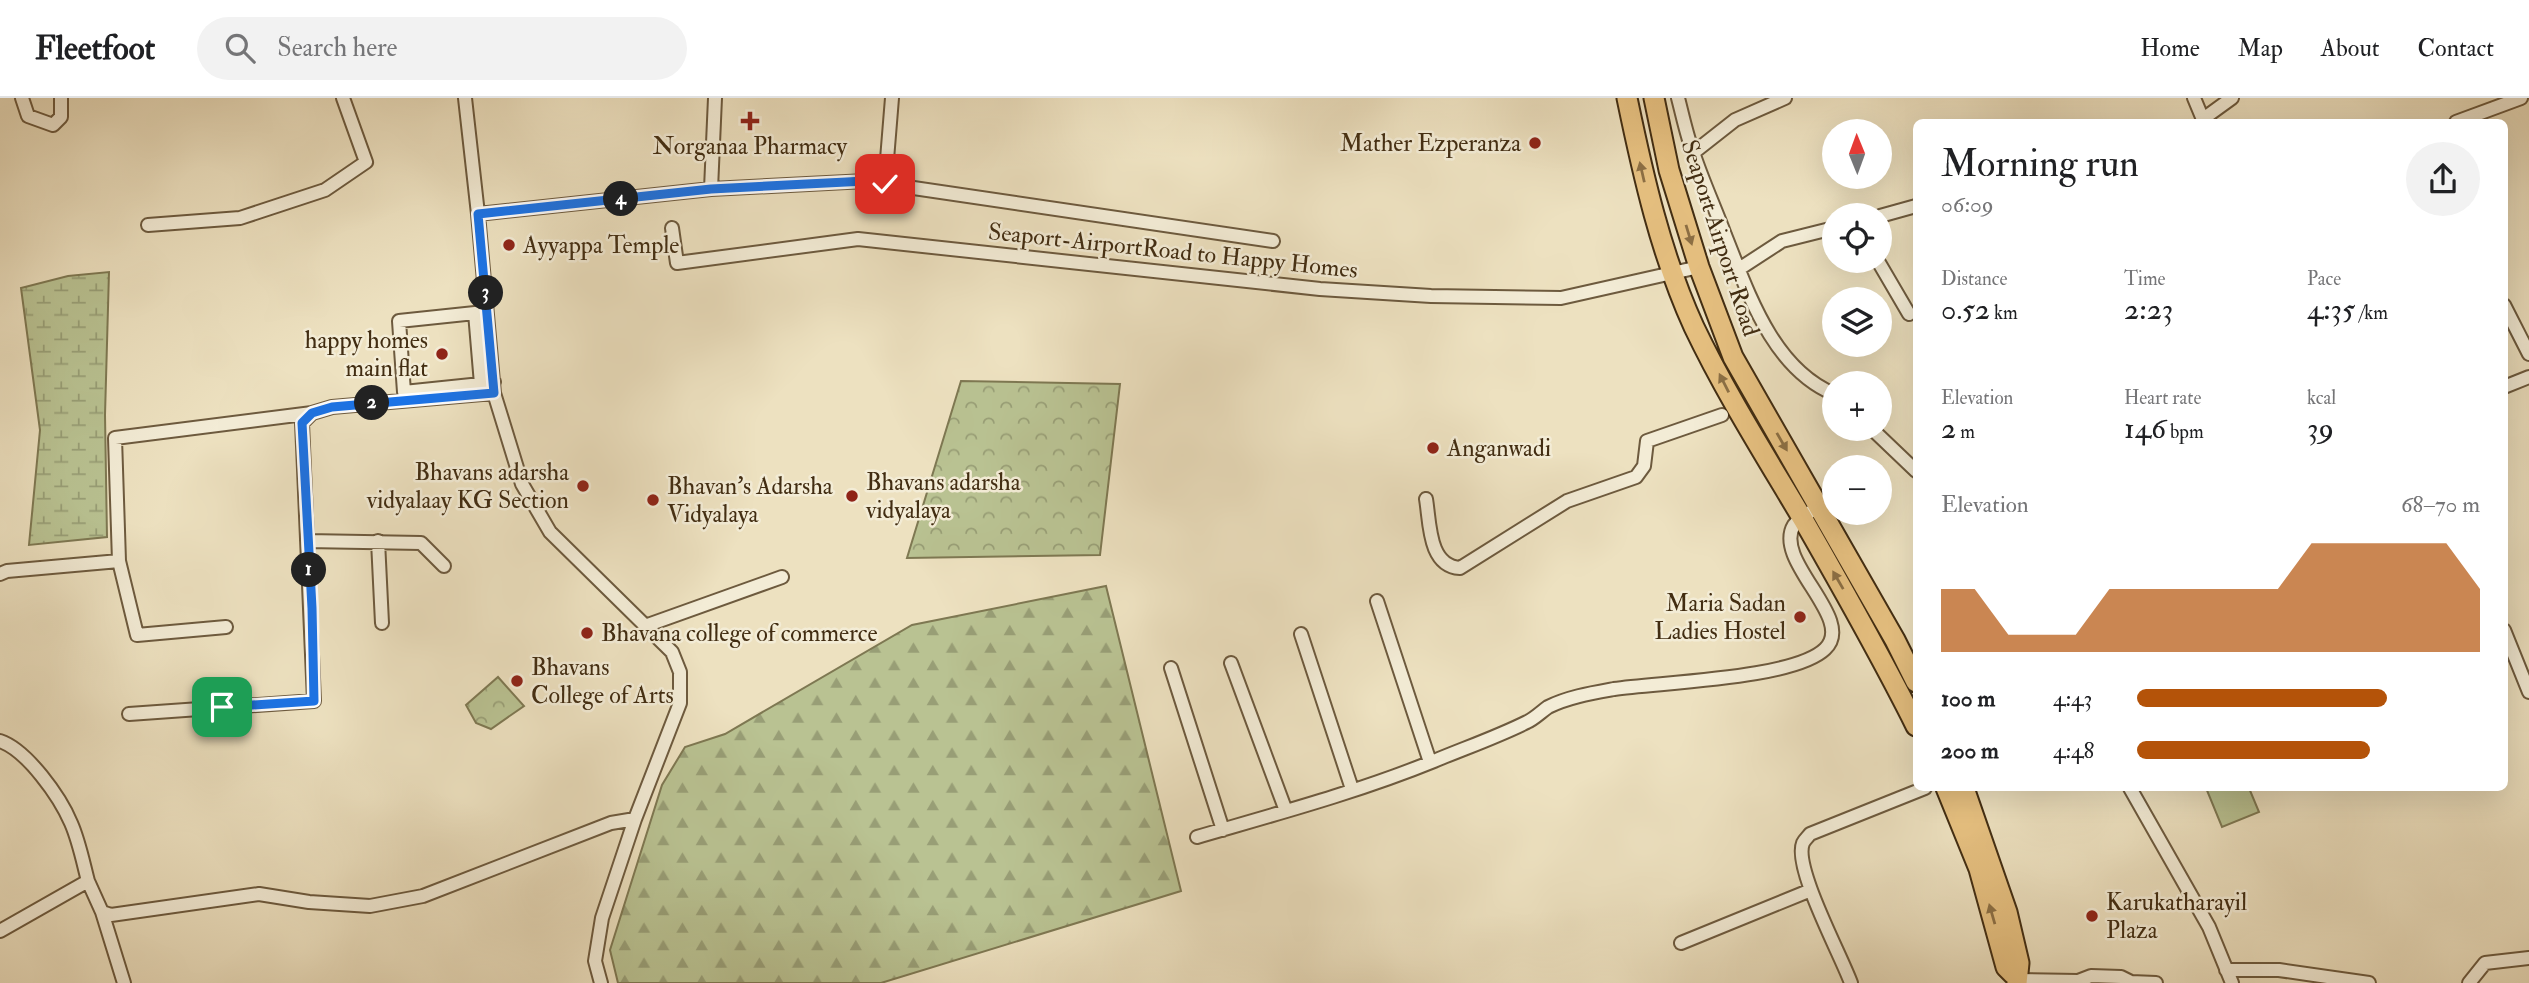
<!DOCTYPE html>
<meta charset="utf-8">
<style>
body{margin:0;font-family:"IM FELL Double Pica",serif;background:#f2f2f2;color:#202124;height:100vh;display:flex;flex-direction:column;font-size:26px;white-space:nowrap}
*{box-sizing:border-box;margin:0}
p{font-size:23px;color:#757577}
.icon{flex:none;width:38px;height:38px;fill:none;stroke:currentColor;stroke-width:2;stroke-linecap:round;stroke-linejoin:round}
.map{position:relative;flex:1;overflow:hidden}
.side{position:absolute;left:1913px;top:21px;width:595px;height:672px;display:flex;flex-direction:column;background:#fff;border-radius:10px;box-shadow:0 7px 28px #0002}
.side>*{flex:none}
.needle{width:46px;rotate:359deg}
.fabs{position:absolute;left:1822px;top:21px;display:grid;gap:14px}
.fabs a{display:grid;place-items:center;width:70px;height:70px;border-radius:50%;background:#fff;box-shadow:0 7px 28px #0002;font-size:35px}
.pin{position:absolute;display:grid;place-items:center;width:60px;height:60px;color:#fff;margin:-30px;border-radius:14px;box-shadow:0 4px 10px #0006}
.km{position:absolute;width:35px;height:35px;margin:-18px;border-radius:50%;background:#222;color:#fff;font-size:19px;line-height:35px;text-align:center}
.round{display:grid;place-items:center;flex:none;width:74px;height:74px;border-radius:37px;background:#f2f2f2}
.summary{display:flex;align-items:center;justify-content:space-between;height:119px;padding:0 28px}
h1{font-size:38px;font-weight:600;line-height:52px}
.figures{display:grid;grid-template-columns:repeat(3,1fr);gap:10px;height:119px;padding:7px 28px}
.figures div{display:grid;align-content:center}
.figures b{font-size:30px;font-weight:600}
.figures small{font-size:19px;font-weight:400}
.figures p{font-size:19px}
.chart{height:196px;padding:14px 28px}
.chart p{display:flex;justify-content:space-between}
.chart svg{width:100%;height:126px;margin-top:7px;fill:#b45309;opacity:.7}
ul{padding:0 28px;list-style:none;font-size:23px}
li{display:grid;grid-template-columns:112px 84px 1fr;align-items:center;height:52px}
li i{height:18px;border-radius:9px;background:#b45309}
header{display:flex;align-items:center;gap:42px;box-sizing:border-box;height:98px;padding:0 35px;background:#fff;border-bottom:2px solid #e0e0e0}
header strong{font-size:33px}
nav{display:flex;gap:38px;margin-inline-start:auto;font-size:24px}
.search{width:490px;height:63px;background:#f2f2f2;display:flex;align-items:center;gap:18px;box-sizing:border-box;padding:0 24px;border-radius:38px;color:#757577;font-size:26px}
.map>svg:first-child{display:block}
.forest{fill:url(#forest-firs);stroke:#7e7852;stroke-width:2}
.wetland{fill:url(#wetland-marsh);stroke:#7e7852;stroke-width:2}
.park{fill:url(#park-crowns);stroke:#7e7852;stroke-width:2}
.garden{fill:#b9c292;stroke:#7e7852;stroke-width:2}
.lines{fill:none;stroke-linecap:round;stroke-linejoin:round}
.street-casing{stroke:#6d5a3e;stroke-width:16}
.primary-casing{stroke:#422d12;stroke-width:23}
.street{stroke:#f3ecd6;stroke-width:12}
.primary{stroke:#e6c080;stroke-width:19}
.oneway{fill:#8c6f44}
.route-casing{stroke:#fff;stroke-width:14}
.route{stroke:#1a73e8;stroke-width:9}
.poi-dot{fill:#8f2418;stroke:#f3ecd6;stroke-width:2.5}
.labels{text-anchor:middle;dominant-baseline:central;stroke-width:5;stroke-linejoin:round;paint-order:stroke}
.poi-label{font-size:24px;fill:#422d12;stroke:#f3ecd6;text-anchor:start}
.street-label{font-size:24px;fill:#422d12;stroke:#f3ecd6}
</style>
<header>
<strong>Fleetfoot</strong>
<div class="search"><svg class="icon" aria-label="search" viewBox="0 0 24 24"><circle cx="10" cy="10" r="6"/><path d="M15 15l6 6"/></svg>Search here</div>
<nav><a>Home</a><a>Map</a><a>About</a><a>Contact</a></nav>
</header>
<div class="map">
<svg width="2529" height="885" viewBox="0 0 2529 885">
<defs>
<pattern id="forest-firs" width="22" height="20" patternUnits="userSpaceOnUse" patternTransform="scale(1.75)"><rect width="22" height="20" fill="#b9c292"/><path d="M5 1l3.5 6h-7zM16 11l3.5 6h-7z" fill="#989e76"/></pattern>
<pattern id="wetland-marsh" width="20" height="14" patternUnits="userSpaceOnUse" patternTransform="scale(1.75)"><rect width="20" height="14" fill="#b9c292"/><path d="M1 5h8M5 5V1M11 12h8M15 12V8" fill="none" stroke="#989e76"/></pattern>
<pattern id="park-crowns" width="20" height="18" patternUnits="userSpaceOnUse" patternTransform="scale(1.75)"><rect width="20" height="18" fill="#b9c292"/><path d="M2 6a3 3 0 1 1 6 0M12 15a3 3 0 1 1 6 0" fill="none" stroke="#989e76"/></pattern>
</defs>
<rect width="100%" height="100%" fill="#ede1c0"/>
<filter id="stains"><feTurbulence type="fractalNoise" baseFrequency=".00286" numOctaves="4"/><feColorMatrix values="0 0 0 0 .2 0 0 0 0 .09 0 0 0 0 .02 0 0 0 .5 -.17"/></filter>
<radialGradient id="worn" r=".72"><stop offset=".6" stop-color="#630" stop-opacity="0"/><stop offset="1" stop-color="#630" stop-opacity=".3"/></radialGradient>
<!-- forest -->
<path class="forest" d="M 1106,488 L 1181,793 L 881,885 L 618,885 L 610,852 L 662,687 L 685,649 L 725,636 L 912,527 Z"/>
<!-- wetland -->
<path class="wetland" d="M 109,174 L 105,317 L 107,439 L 29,447 L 40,332 L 21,190 L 68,178 Z"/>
<!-- park -->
<path class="park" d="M 961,283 L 1120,286 L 1100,457 L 907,460 Z
M 498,579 L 524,608 L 491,631 L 476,625 L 466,607 Z"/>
<!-- garden -->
<path class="garden" d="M 2206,690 L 2249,690 L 2259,714 L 2222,729 Z"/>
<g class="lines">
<!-- street casing -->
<g class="street-casing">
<path id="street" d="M 22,0 L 28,18 L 53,27 L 61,19 L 61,0
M 465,0 L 478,116
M 1678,0 C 1683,19 1687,39 1694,57 C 1703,84 1715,110 1725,137 C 1748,194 1772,270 1834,296
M 2194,0 L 2204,24
M 2203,21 L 2232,0
M 2456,24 L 2521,0
M 1693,55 L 1735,22 L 1785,0
M 885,86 L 892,0
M 711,91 L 715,0
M 1880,118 L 1916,108
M 148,127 L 240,120 L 325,92 L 366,64 L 343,0
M 672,130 L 677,165 L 858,141 L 1320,191 L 1431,198 L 1561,200 L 1699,169
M 1878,163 L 1909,216
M 1739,171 L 1782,143 L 1834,130
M 2504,207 L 2529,256
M 481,286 L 475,215 L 399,223 L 404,294 L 481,286 L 494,284
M 2504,289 L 2529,279
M 1872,331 L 1916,373
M 1426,401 C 1430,424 1428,468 1460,470 L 1567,403 L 1636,379 L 1644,368 L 1647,343 L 1722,317
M 307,443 L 421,445 L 444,468
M 378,443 L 382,525
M 119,463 L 137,537 L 226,529
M 0,476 L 7,473 L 119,463 L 115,340 L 312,315
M 1377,503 L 1430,664
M 645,528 L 782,479
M 2504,532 L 2529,594
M 1301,536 L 1352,691
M 1231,565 L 1286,713
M 1171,570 L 1223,732
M 129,616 L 314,603 L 302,325 L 312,315 L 332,309 L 494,295
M 0,643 C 27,652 60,699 71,725 C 79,743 83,764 88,783
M 2130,690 L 2209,829 L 2232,885
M 1197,739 C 1276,716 1358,694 1434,663 C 1465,650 1497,639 1527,624 C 1534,621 1541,614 1548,609 C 1568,599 1592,595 1614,591 C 1662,584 1794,581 1825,551 C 1857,521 1772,463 1794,427 C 1798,421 1812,413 1819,408
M 102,814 L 124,885
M 0,833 L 88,783 L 102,814 L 111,817 L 259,796 L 309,804 L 370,808 L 423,798 L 611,725 L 635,721
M 1681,845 L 1811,792
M 2226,872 L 2279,872 L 2369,885
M 2016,882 L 2078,883 L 2091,878 L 2121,879 L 2131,884 L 2156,885
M 601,885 L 595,863 L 602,820 L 635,721 L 680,605 L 680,574 L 672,554 L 550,434 L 522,386 L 494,295 L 478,116 L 711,91 L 866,83 L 1273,143
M 1851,885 C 1841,857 1793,769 1803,745 C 1805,741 1808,739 1810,736 L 1925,690
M 2469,885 L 2485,865 L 2529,860"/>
</g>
<!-- primary casing -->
<g class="primary-casing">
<path id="primary" d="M 1627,0 C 1643,77 1661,157 1694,229 C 1726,296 1766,359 1804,423 C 1843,491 1881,558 1916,628
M 1654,0 L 1669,72 L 1699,169 L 1733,259 L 1895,542 L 1916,584
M 1946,690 L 1979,771 L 2006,869 L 2013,876
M 1964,690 L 2007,814 L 2019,865 L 2017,885"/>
</g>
<!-- street -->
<use href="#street" class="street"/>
<!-- primary -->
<use href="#primary" class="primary"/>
</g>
<!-- one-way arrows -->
<defs><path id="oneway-solid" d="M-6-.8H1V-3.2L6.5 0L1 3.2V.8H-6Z" transform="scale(1.75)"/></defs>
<g class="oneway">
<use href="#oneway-solid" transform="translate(1642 74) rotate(-103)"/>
<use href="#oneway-solid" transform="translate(1689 137) rotate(73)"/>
<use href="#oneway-solid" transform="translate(1724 285) rotate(-117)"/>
<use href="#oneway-solid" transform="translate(1782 344) rotate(60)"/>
<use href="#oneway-solid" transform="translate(1838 482) rotate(-120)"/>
<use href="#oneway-solid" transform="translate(1992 816) rotate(-106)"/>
</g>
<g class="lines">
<!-- route casing -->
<g class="route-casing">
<path id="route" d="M 222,609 L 314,603 L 312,510 L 302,325 L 312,315 L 332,309 L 494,295 L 478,116 L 711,91 L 866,83 L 885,86"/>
</g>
<!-- route -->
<use href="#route" class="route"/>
</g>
<!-- markers -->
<g class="poi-dot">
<path d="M746.5 12.5h7v7h7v7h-7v7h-7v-7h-7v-7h7z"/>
<circle cx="1535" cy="45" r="7"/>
<circle cx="509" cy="147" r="7"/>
<circle cx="442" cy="256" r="7"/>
<circle cx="1433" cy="350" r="7"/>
<circle cx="583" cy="388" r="7"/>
<circle cx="852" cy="398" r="7"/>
<circle cx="653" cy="402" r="7"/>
<circle cx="1800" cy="519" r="7"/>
<circle cx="587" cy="535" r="7"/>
<circle cx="517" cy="583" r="7"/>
<circle cx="2092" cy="818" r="7"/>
</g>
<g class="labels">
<!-- poi labels -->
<g class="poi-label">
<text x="1521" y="45" text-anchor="end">Mather Ezperanza</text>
<text x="750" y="48" text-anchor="middle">Norganaa Pharmacy</text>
<text x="523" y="147">Ayyappa Temple</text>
<text x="428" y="242" text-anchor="end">happy homes<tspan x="428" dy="28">main flat</tspan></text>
<text x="1447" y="350">Anganwadi</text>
<text x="569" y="374" text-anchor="end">Bhavans adarsha<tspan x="569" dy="28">vidyalaay KG Section</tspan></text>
<text x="866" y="384">Bhavans adarsha<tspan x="866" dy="28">vidyalaya</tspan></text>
<text x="667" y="388">Bhavan's Adarsha<tspan x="667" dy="28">Vidyalaya</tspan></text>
<text x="1786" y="505" text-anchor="end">Maria Sadan<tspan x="1786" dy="28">Ladies Hostel</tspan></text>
<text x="601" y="535">Bhavana college of commerce</text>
<text x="531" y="569">Bhavans<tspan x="531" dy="28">College of Arts</tspan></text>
<text x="2106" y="804">Karukatharayil<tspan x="2106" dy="28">Plaza</tspan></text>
</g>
<!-- street labels -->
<g class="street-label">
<text transform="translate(1720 140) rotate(72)">Seaport Airport Road</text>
<text transform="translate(1173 153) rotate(6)">Seaport-AirportRoad to Happy Homes</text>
</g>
</g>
<rect width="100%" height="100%" filter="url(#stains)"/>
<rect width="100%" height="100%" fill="url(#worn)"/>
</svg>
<div class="fabs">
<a><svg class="needle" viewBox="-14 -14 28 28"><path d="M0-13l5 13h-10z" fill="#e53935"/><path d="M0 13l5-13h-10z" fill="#757577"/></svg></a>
<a><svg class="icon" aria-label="locate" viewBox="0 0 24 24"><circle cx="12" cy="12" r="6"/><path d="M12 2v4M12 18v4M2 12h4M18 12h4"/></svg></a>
<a><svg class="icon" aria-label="layers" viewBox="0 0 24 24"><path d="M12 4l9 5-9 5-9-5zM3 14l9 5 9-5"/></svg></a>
<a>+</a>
<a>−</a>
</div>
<div class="pin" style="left:222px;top:609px;background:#1e9e55"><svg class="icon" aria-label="arrive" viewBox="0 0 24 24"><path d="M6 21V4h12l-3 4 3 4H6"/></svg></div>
<div class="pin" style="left:885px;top:86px;background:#d93025"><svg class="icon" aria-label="check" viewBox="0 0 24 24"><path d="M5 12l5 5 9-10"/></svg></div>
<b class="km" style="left:309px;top:472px">1</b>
<b class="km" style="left:372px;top:305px">2</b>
<b class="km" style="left:486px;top:195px">3</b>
<b class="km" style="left:621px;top:101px">4</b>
<section class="side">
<div class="summary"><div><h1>Morning run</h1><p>06:09</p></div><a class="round"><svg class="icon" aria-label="share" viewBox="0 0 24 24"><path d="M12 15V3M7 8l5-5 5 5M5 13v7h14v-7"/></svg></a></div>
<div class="figures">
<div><p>Distance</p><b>0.52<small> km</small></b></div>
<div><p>Time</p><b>2:23</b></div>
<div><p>Pace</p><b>4:35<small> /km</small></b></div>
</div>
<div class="figures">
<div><p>Elevation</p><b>2<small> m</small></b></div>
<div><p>Heart rate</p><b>146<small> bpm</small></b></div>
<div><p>kcal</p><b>39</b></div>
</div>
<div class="chart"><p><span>Elevation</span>68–70 m</p>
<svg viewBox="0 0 160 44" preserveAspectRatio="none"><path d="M0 44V22L10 22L20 38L30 38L40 38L50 22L60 22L70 22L80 22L90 22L100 22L110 6L120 6L130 6L140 6L150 6L160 22V44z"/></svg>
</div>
<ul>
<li><b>100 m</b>4:43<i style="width:73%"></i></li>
<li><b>200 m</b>4:48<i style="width:68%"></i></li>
</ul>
</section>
</div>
